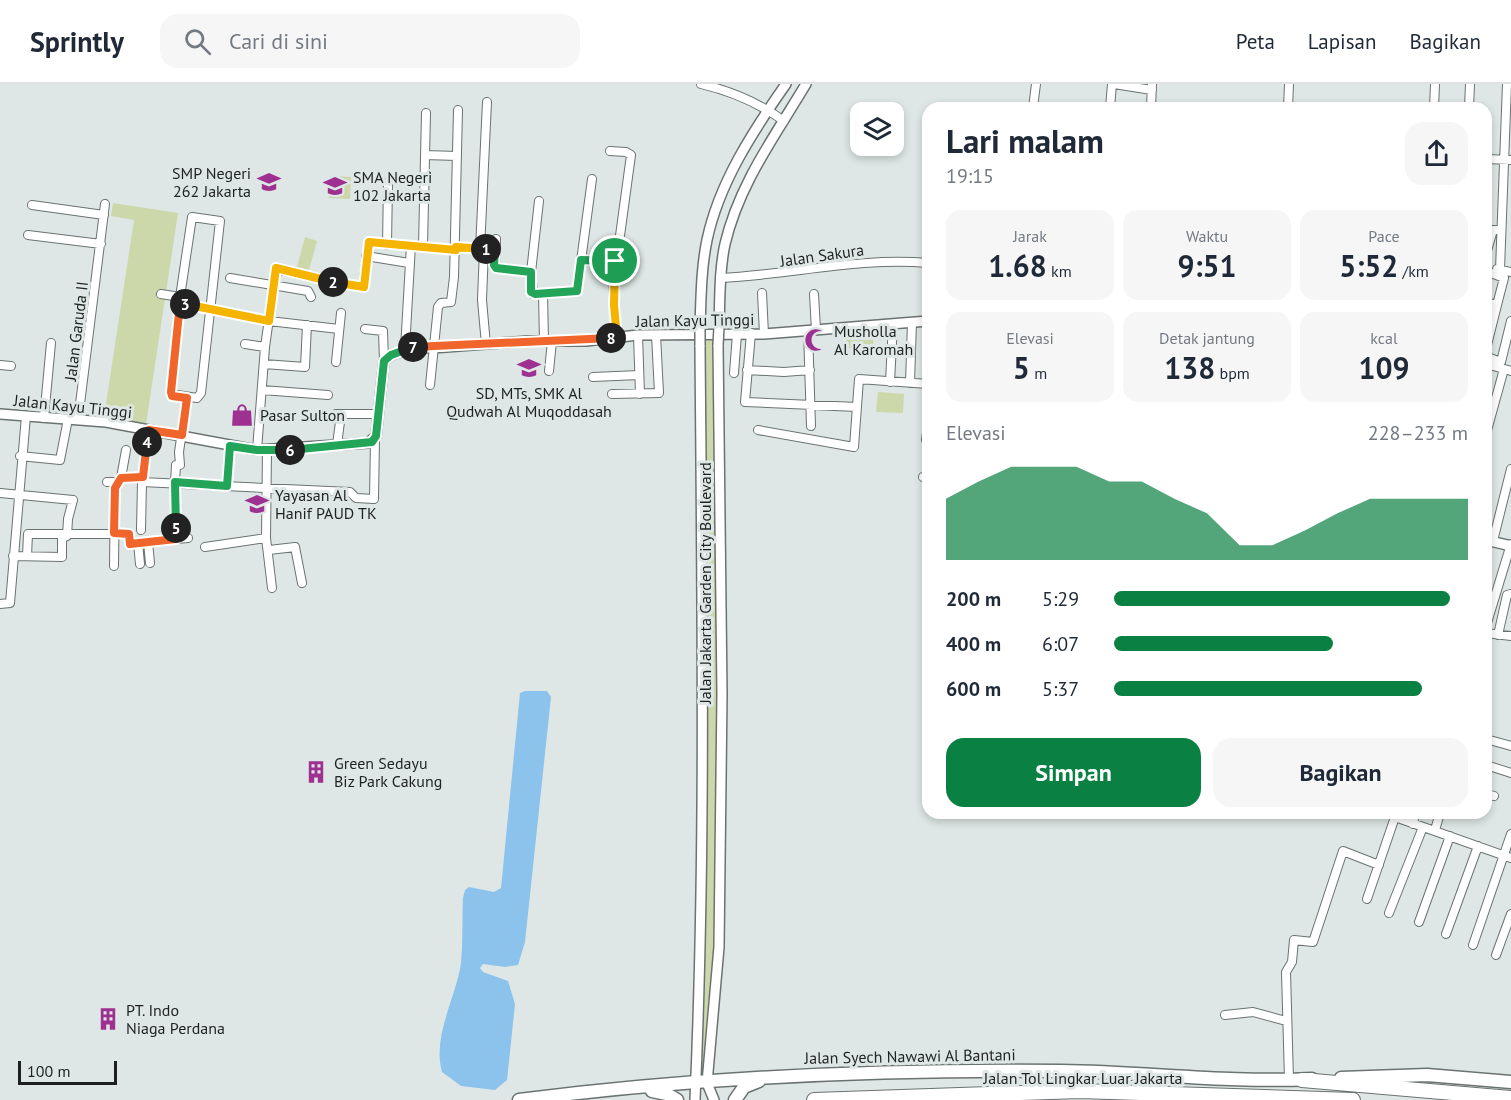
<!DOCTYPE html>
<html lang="id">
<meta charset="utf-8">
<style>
body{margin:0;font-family:"PT Sans",sans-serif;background:#f6f6f7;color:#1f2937;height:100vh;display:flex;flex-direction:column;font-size:22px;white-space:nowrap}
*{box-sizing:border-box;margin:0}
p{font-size:20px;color:#747a83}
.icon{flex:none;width:33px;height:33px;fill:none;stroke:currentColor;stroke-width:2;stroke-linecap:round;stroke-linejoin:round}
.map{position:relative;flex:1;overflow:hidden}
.panel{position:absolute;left:922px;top:18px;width:570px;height:717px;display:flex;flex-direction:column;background:#fff;border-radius:18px;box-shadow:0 3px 9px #0003}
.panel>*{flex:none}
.fabs{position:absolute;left:850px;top:18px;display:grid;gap:12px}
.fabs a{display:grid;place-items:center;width:54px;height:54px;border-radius:12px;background:#fff;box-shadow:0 3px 9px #0003;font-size:30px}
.scale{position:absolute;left:18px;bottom:15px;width:99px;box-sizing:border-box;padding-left:6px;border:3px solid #1e2120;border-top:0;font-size:16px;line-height:21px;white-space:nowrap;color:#1e2120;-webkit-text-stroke:4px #dee7e5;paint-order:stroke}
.pin{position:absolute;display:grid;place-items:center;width:51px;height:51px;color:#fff;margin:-26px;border:3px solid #fff;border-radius:50%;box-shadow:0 2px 6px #0007}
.km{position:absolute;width:30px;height:30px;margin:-15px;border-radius:50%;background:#222;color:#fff;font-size:16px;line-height:30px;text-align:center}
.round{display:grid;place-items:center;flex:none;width:63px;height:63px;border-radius:18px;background:#f6f6f7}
.head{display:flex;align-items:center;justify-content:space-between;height:102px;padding:0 24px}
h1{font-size:33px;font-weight:600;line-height:45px}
.metrics{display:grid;grid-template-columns:repeat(3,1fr);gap:9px;height:102px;padding:6px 24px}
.metrics div{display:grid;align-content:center;border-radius:15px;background:#f6f6f7;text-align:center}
.metrics b{font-size:30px;font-weight:600}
.metrics small{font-size:16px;font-weight:400}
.metrics p{font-size:16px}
.chart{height:168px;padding:12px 24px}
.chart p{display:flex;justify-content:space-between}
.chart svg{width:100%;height:108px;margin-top:6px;fill:#0b8043;opacity:.7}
.primary-button{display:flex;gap:12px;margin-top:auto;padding:12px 24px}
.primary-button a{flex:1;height:69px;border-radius:18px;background:#0b8043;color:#fff;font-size:24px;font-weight:600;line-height:69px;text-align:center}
.primary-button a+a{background:#f6f6f7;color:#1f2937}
ul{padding:0 24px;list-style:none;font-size:20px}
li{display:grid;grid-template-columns:96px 72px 1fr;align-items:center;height:45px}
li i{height:15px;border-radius:8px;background:#0b8043}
header{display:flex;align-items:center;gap:36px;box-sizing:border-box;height:84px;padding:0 30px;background:#fff;border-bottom:2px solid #e0e1e3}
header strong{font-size:28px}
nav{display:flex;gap:33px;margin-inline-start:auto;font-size:21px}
.search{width:420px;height:54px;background:#f6f6f7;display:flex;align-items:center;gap:15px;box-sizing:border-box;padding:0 21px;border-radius:18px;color:#747a83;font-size:22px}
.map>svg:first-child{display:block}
.green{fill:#ccd7aa}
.water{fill:#8cc3ec}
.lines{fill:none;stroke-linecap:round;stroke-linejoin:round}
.minor-casing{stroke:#6a7371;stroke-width:10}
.tertiary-casing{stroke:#6a7371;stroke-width:12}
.trunk-casing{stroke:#6a7371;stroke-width:15}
.motorway-casing{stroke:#6a7371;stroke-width:16}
.minor{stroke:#fff;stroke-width:8}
.tertiary{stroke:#fff;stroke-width:9}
.trunk{stroke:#fff;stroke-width:12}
.motorway{stroke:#fff;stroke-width:14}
.tertiary-bridge-casing{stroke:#6a7371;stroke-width:12;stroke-linecap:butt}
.tertiary-bridge{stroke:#fff;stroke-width:9}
.split-1-casing{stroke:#fff;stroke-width:12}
.split-2-casing{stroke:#fff;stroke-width:12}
.split-3-casing{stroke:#fff;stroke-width:12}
.split-4-casing{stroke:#fff;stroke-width:12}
.split-5-casing{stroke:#fff;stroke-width:12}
.split-6-casing{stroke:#fff;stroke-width:12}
.split-7-casing{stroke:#fff;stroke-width:12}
.split-8-casing{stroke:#fff;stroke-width:12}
.split-9-casing{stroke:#fff;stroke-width:12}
.split-1{stroke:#22a559;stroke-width:8}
.split-2{stroke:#f5b400;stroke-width:8}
.split-3{stroke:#f5b400;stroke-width:8}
.split-4{stroke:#f0652b;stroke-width:8}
.split-5{stroke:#f0652b;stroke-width:8}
.split-6{stroke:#22a559;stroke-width:8}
.split-7{stroke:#22a559;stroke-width:8}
.split-8{stroke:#f0652b;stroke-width:8}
.split-9{stroke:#f5b400;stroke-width:8}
.labels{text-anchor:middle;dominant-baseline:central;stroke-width:6;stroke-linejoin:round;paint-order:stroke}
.poi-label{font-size:16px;fill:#1e2120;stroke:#dee7e5;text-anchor:start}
.street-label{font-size:16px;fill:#1e2120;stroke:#dee7e5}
</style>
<header>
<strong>Sprintly</strong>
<div class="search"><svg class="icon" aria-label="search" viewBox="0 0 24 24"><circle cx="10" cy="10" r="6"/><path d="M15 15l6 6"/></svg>Cari di sini</div>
<nav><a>Peta</a><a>Lapisan</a><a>Bagikan</a></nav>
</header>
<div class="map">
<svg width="1511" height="1016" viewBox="0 0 1511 1016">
<rect width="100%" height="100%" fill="#dee7e5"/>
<!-- green -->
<path class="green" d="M 330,92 L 351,93 L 350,115 L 329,114 Z
M 113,119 L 178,129 L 146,340 L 104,333 L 134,136 L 111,132 Z
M 305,153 L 317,157 L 309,186 L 297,183 Z
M 847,246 L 874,248 L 873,266 L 846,264 Z
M 719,252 L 719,863 L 708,992 L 696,999 L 701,862 L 700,253 Z
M 878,308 L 904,310 L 903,329 L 876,328 Z"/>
<!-- water -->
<path class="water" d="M 525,607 L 547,607 L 551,613 L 525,858 L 518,881 L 505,883 L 483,880 L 480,884 L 483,888 L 508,897 L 515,920 L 507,996 L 495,1006 L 461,1002 L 442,988 C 432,952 456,914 461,879 C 463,858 462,835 463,814 L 465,806 L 469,803 L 494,808 L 501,804 L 520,609 Z"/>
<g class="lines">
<!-- minor casing -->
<g class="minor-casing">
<path id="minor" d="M 701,0 C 731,7 759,19 784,37
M 1114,0 L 1152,6
M 1033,24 L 1036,0
M 1110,24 L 1112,0
M 1151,24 L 1152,0
M 1288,24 L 1289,0
M 1434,24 L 1435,0
M 1469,24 L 1470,0
M 610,67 L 626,68 L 631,71 L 613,203 L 617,254
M 425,71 L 457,72
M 1486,75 L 1511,76
M 32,121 L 104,131
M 192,133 L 220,137 L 201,309 L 197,314 L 171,310 L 180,213 Z
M 28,151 L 101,160
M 496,155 L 495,183 L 531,188 L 533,210 L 577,207 L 592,95
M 387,161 L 388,99
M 423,162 L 426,29
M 456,163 L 495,166
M 480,165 L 487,18
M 484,165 L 482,216 L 486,261
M 1486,170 L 1493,146 L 1501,146
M 366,172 L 409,179
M 581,175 L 615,178
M 1497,185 L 1511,188
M 1500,185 L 1507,0
M 1486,187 L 1504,194 L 1497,221
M 531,188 L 539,117
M 230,194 L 308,207 L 311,213
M 720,194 C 790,191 858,173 928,179
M 762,209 L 764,250
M 161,210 L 180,213
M 543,210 L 544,257
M 814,210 L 816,246
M 1486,218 L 1497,221 L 1486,265
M 180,219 L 269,237 L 339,245
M 365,245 L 383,247 L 384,277
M 808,246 L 811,342
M 751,249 L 745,318 L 857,323
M 638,251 L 640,310
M 245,260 L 265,263
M 405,265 L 411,161
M 1490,274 L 1501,278 L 1511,237
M 336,278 L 341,229
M 264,280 L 305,283 L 307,241
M 1486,280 L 1511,287
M 0,281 L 11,282
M 747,286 L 784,288 L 810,286
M 549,287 L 552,257
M 734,289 L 737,250
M 593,293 L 639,291
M 890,298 L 893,240
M 910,299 L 912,239
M 430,301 L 438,223 L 441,219 L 451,218 L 454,193 L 458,26
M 262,306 L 328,311
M 612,310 L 659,309 L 656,251
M 336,330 L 378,330
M 44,334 L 51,259
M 78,336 L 105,120
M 928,341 L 926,356 L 928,359
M 758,346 L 854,363 L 859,295 L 928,300
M 1486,350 L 1504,285
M 337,361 L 341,330
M 257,366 L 265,263 L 276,185 L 363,203 L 369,158 L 456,166
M 267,366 L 266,454 L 272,504
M 20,372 L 60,376 L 68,335
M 923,393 L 928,394
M 121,394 L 126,366
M 107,398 L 117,398
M 142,398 L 350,408 L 356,414 L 374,415 L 375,355
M 175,398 L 176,381 L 180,381 L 179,368 L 187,313
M 227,402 L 230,362
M 0,409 L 73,416 L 68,435 L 67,452 L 62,454 L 62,473 L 13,472
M 141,446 L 142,398 L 149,346
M 114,449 L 129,450 L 130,460 L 176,455 L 175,399
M 176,455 L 188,454
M 1493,457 L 1511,385
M 148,458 L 150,479
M 138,459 L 140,480
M 205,463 L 266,454
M 269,466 L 295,463 L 302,499
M 27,472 L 28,450 L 114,450
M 114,482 L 115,402 L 121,394 L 143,393
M 0,520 L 10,519 L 26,332
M 1486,542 L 1511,460
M 1486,549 L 1511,552
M 1498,551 L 1507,511 L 1511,510
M 1486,655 L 1511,662
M 1486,681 L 1511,689
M 1486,710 L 1494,712
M 1413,740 L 1415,729
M 1435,746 L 1440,729
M 1367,815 L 1395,733 L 1511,774
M 1389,829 L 1423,743
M 1419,838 L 1450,752
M 1446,850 L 1478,762
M 1473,861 L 1511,750
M 1496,871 L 1511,830
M 1225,931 L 1253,928 L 1286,937
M 1289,996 L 1286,888 L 1292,878 L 1294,856 L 1313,858 L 1343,767 L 1379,781"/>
</g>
<!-- tertiary casing -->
<g class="tertiary-casing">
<path id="tertiary" d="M 719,243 C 720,216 719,187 725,160 C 739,100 775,52 806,0
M 700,244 C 701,215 701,185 707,156 C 719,99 753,47 786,0
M 0,330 L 106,338 L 257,366 L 368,359 L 376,352 L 384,277 L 391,271 L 416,263 L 433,264 L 528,257 L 586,257 L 638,251 L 764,250 L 928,237
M 1486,456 L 1511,462
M 695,1016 C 706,765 702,513 700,261
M 714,1016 L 707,999 L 719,863 L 722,610 L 718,261"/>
</g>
<!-- trunk casing -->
<g class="trunk-casing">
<path id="trunk" d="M 1341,994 L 1427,991 L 1511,998
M 652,1007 L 667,1010 L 677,1016
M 519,1016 C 699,993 881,985 1062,987 C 1145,988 1229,999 1312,995
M 735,1016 L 744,1003 L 759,997"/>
</g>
<!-- motorway casing -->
<g class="motorway-casing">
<path id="motorway" d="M 1302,996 L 1511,1014
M 814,1016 L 1080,1007 L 1353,1016"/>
</g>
<!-- minor -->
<use href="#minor" class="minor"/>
<!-- tertiary -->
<use href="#tertiary" class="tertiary"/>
<!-- trunk -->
<use href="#trunk" class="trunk"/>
<!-- motorway -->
<use href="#motorway" class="motorway"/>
<!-- tertiary-bridge casing -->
<g class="tertiary-bridge-casing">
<path id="tertiary-bridge" d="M 700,261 L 700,244
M 718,261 L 719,243"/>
</g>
<!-- tertiary-bridge -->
<use href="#tertiary-bridge" class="tertiary-bridge"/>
</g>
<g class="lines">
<!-- split-1 casing -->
<g class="split-1-casing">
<path id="split-1" d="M 486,165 L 495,166 L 494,181 L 496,184 L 531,188 L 531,208 L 535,210 L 577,207 L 581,176 L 615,177"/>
</g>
<!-- split-2 casing -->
<g class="split-2-casing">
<path id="split-2" d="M 333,198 L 364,203 L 369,158 L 456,166 L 456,163 L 486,165"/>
</g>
<!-- split-3 casing -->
<g class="split-3-casing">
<path id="split-3" d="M 185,220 L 269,237 L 276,184 L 333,198"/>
</g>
<!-- split-4 casing -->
<g class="split-4-casing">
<path id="split-4" d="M 147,358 L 149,346 L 182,351 L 187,314 L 172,312 L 171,308 L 180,219 L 185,220"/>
</g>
<!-- split-5 casing -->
<g class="split-5-casing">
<path id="split-5" d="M 147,358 L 143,393 L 121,394 L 115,404 L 114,449 L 129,450 L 130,460 L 176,455 L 176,444"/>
</g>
<!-- split-6 casing -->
<g class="split-6-casing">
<path id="split-6" d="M 176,444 L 175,398 L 227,402 L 230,362 L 257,366 L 290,366"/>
</g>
<!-- split-7 casing -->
<g class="split-7-casing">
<path id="split-7" d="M 290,366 L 372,358 L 376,352 L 384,277 L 391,271 L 413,263"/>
</g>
<!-- split-8 casing -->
<g class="split-8-casing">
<path id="split-8" d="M 413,263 L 611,254"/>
</g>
<!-- split-9 casing -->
<g class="split-9-casing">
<path id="split-9" d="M 611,254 L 617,254 L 614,221 L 615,177"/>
</g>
<!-- split-1 -->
<use href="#split-1" class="split-1"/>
<!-- split-2 -->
<use href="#split-2" class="split-2"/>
<!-- split-3 -->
<use href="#split-3" class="split-3"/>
<!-- split-4 -->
<use href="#split-4" class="split-4"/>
<!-- split-5 -->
<use href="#split-5" class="split-5"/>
<!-- split-6 -->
<use href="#split-6" class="split-6"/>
<!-- split-7 -->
<use href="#split-7" class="split-7"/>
<!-- split-8 -->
<use href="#split-8" class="split-8"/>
<!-- split-9 -->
<use href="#split-9" class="split-9"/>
</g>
<!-- icons -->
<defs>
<g id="school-bare" transform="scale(1.8)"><path d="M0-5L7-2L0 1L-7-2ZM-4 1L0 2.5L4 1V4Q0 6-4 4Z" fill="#9d3090" stroke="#dee7e5" stroke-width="2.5" paint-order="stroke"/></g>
<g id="mosque-bare" transform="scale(1.8)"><path d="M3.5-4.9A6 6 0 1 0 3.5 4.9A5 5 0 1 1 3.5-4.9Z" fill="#9d3090" stroke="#dee7e5" stroke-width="2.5" paint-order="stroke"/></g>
<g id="shop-bare" transform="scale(1.8)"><path d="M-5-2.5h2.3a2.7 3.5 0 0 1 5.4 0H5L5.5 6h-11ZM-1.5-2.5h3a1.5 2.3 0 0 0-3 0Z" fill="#9d3090" stroke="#dee7e5" stroke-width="2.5" paint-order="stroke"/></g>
<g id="building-bare" transform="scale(1.8)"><path d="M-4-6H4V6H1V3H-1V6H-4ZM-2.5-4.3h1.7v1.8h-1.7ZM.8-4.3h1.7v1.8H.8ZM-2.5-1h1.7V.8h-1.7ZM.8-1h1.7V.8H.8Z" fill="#9d3090" stroke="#dee7e5" stroke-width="2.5" paint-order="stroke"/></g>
</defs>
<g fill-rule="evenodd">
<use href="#school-bare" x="269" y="98"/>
<use href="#school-bare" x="335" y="102"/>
<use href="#mosque-bare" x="816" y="256"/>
<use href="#school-bare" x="529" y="284"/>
<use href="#shop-bare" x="242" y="331"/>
<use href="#school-bare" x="257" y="420"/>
<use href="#building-bare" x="316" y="688"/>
<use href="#building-bare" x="108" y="935"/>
</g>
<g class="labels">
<!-- poi labels -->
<g class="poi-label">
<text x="251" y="89" text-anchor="end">SMP Negeri<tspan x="251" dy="18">262 Jakarta</tspan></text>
<text x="353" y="93">SMA Negeri<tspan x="353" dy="18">102 Jakarta</tspan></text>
<text x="834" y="247">Musholla<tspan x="834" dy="18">Al Karomah</tspan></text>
<text x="529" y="309" text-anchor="middle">SD, MTs, SMK Al<tspan x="529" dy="18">Qudwah Al Muqoddasah</tspan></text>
<text x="260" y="331">Pasar Sulton</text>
<text x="275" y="411">Yayasan Al<tspan x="275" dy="18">Hanif PAUD TK</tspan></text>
<text x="334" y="679">Green Sedayu<tspan x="334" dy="18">Biz Park Cakung</tspan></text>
<text x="126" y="926">PT. Indo<tspan x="126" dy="18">Niaga Perdana</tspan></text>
</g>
<!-- street labels -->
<g class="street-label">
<text transform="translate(822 171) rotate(-8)">Jalan Sakura</text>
<text transform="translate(695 236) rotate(-1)">Jalan Kayu Tinggi</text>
<text transform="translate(76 247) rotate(-83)">Jalan Garuda II</text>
<text transform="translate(73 322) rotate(6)">Jalan Kayu Tinggi</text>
<text transform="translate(705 499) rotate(-90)">Jalan Jakarta Garden City Boulevard</text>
<text transform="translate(910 972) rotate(-1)">Jalan Syech Nawawi Al Bantani</text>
<text x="1083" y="994">Jalan Tol Lingkar Luar Jakarta</text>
</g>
</g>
</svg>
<div class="fabs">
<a><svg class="icon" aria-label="layers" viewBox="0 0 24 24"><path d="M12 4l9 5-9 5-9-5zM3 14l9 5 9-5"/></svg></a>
</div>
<div class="scale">100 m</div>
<div class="pin" style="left:615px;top:177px;background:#1e9e55"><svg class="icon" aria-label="arrive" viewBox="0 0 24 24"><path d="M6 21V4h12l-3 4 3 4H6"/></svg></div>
<b class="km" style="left:486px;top:165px">1</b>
<b class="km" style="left:333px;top:198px">2</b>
<b class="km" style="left:185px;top:220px">3</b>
<b class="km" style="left:147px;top:358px">4</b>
<b class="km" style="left:176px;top:444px">5</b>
<b class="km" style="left:290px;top:366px">6</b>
<b class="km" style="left:413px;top:263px">7</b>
<b class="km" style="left:611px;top:254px">8</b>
<section class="panel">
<div class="head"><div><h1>Lari malam</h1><p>19:15</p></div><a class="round"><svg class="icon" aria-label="share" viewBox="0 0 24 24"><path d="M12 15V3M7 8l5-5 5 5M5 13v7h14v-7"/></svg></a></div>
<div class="metrics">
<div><p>Jarak</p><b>1.68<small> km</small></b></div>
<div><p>Waktu</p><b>9:51</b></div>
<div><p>Pace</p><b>5:52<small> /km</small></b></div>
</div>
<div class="metrics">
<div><p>Elevasi</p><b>5<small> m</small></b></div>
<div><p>Detak jantung</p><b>138<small> bpm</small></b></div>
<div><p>kcal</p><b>109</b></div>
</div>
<div class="chart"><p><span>Elevasi</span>228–233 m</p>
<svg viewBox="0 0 160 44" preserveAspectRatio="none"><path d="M0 44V19L10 12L20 6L30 6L40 6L50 12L60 12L70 19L80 25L90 38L100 38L110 32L120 25L130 19L140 19L150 19L160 19V44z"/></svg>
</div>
<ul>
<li><b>200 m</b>5:29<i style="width:95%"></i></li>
<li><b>400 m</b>6:07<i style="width:62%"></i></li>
<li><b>600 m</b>5:37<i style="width:87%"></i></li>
</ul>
<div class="primary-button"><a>Simpan</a><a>Bagikan</a></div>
</section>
</div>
